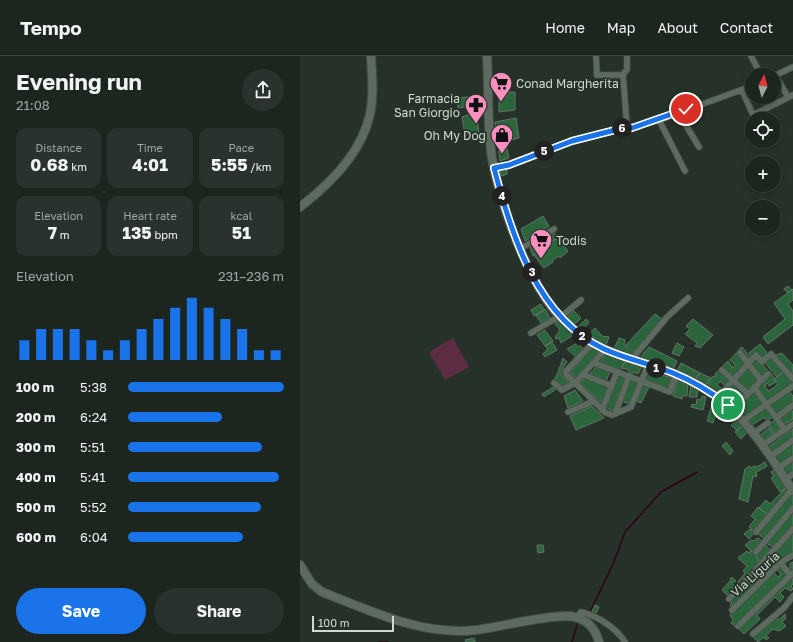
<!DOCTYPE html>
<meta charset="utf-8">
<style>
body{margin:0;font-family:"Golos Text",sans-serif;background:#29322c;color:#f1f3f6;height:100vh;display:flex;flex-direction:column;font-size:15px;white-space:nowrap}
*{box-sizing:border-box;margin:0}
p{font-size:13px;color:#a0a5a4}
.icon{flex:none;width:22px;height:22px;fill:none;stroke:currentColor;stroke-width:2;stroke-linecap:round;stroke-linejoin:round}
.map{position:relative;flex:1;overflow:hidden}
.details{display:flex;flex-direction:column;background:#1c261f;width:300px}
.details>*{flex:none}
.needle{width:26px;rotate:6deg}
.controls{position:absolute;left:445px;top:12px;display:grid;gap:8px}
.controls a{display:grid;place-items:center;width:36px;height:36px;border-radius:50%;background:#1c261f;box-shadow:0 2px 6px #0003,0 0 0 1px #3a433d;font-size:20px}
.scale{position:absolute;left:12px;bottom:10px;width:82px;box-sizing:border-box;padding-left:4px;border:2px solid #d1d9d3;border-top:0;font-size:11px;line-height:14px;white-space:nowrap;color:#d1d9d3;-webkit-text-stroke:3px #263229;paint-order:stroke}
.pin{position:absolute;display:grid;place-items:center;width:34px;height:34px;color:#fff;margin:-17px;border:2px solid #fff;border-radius:50%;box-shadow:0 1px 4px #0007}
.km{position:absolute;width:20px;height:20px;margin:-10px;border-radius:50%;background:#222;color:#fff;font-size:11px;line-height:20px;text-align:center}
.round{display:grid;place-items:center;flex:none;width:42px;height:42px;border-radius:21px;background:#29322c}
.overview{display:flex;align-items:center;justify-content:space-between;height:68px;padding:0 16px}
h1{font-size:22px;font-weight:700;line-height:30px}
.metrics{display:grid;grid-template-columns:repeat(3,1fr);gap:6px;height:68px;padding:4px 16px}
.metrics div{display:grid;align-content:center;border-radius:10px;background:#29322c;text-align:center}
.metrics b{font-size:17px;font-weight:700}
.metrics small{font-size:11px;font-weight:400}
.metrics p{font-size:11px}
.chart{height:112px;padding:8px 16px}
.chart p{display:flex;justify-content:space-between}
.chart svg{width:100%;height:72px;margin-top:4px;stroke:#1a73e8;stroke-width:6}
.primary-button{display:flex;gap:8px;margin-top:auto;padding:8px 16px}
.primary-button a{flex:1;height:46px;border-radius:24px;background:#1a73e8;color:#fff;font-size:16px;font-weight:700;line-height:46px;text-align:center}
.primary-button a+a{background:#29322c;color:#f1f3f6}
ul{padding:0 16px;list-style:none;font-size:13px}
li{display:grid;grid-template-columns:64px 48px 1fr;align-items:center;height:30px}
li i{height:10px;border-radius:5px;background:#1a73e8}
header{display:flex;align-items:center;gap:24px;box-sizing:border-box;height:56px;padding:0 20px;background:#1c261f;border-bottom:1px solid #3a433d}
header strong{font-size:19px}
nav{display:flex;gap:22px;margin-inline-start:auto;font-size:14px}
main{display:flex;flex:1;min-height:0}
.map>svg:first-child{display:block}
.green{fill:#5e2c43}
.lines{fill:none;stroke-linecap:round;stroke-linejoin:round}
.stream{stroke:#300019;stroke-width:1.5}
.building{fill:#2a653c;stroke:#647267}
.street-casing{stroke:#454f47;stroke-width:7}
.secondary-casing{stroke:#454f47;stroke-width:10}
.street{stroke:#5d6a5f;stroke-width:5.5}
.secondary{stroke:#5d6a5f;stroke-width:8}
.route-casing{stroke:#fff;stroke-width:8}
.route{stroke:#1a73e8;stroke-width:5}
.labels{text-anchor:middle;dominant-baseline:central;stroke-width:3.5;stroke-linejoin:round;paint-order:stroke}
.poi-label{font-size:12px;fill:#d1d9d3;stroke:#263229;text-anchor:start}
.street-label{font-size:12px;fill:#d1d9d3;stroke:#263229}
</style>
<header>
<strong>Tempo</strong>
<nav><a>Home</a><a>Map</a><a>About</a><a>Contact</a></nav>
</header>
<main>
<section class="details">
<div class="overview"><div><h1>Evening run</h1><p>21:08</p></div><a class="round"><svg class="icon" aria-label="share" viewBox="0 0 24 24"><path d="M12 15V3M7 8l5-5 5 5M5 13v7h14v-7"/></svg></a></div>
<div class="metrics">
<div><p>Distance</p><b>0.68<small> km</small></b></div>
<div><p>Time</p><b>4:01</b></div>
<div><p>Pace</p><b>5:55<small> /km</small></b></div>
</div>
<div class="metrics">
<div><p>Elevation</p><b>7<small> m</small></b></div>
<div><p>Heart rate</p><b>135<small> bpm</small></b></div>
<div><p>kcal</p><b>51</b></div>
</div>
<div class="chart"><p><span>Elevation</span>231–236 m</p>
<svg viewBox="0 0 160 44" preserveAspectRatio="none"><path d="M5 44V32M15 44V25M25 44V25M35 44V25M45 44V32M55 44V38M65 44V32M75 44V25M85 44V19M95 44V12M105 44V6M115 44V12M125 44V19M135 44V25M145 44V38M155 44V38"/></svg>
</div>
<ul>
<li><b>100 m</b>5:38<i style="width:100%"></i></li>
<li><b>200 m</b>6:24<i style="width:60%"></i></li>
<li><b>300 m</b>5:51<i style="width:86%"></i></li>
<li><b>400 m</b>5:41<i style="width:97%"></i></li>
<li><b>500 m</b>5:52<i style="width:85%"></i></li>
<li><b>600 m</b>6:04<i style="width:74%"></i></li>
</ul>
<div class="primary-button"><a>Save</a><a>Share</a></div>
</section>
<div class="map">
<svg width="493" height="586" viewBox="0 0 493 586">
<rect width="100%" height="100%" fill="#263229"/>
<!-- green -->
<path class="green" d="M 153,282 L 169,311 L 145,324 L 129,296 Z"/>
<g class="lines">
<!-- stream -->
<path class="stream" d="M 291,554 L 313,508 L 325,476 L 361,436 L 397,416
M 79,586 L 88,586
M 272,586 L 277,569"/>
</g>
<!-- building -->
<path class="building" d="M 207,36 L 215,36 L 215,54 L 199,56 L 199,40 L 207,41 Z
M 178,40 L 180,49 L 158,52 L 157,42 Z
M 171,58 L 176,58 L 177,61 L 179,78 L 165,79 L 162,61 Z
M 216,62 L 219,82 L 211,84 L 210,78 L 204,79 L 209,102 L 200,105 L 195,66 Z
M 207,111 L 207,118 L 202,120 L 199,114 Z
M 243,160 L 249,170 L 225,185 L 221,173 Z
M 254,176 L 258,181 L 233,200 L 230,192 Z
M 258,181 L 268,195 L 260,202 L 258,200 L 252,205 L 253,206 L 244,212 L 234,199 Z
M 488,230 L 492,234 L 488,237 L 484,233 Z
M 493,233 L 493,244 L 488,248 L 493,255 L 493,269 L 468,288 L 463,281 L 485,263 L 474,247 Z
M 241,248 L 244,254 L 234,260 L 231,254 Z
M 245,253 L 250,262 L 241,267 L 236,259 Z
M 274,255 L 281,262 L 274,269 L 267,262 Z
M 355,258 L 362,263 L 330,300 L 314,293 L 319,282 L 325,284 L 324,289 L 327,292 L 328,290 L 326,289 Z
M 286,263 L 289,266 L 282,275 L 278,271 Z
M 393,263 L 413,279 L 400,292 L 395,290 L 397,287 L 385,278 L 390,273 L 386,270 Z
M 260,264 L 275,278 L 261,287 L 259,282 L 256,283 L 255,281 L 260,274 L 255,268 Z
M 295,272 L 302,280 L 309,281 L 306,289 L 291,280 L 290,277 Z
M 245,274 L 253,285 L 245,290 L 237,279 Z
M 252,286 L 257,294 L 245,301 L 243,298 L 248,293 L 245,290 Z
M 277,287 L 284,293 L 276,301 L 267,293 Z
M 377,287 L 384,291 L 379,300 L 372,297 Z
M 460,288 L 468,298 L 463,303 L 456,296 L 452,301 L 449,297 Z
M 293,291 L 301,294 L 276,322 L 270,316 Z
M 349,291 L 377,305 L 373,313 L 340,302 Z
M 442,291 L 451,302 L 449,305 L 439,293 Z
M 436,297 L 446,308 L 433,321 L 422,311 L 428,305 L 433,312 L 435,309 L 430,304 Z
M 482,297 L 493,309 L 493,320 L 476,299 Z
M 306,298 L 326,305 L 320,314 L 300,306 Z
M 471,301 L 483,316 L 477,321 L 464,306 Z
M 263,302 L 267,306 L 263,311 L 261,319 L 269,326 L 262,331 L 254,324 L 257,319 Z
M 457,302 L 468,315 L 461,321 L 451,308 Z
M 325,305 L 342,310 L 338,318 L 333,316 L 332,318 L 328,317 L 329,314 L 322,312 Z
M 381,307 L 400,317 L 394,324 L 377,315 Z
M 296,311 L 310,316 L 306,325 L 290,318 Z
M 448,311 L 458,324 L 448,334 L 436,324 Z
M 349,313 L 371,322 L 368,332 L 345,323 Z
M 419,314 L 431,325 L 426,331 L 420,325 L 417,329 L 423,334 L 419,337 L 405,330 L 413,320 L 415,321 L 416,320 L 415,318 Z
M 483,316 L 493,327 L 467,346 L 456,331 L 462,326 L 466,330 L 465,331 L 469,335 L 478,328 L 474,323 Z
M 400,317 L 411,322 L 405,330 L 394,324 Z
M 472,318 L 476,326 L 469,330 L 467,327 L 465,329 L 462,326 Z
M 318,319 L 325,322 L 313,356 L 306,351 Z
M 285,322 L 308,331 L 302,347 L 280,327 Z
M 330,324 L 338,327 L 329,348 L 322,345 Z
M 378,324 L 388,329 L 387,340 L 382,340 L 382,343 L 373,340 Z
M 434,327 L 444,337 L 433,350 L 422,340 Z
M 343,329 L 349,331 L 341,347 L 337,345 Z
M 391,329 L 398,332 L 397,341 L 389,341 Z
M 253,331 L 255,334 L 244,341 L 242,338 Z
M 275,334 L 283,345 L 268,352 L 264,340 Z
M 453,335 L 463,348 L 445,361 L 436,353 Z
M 489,335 L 493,340 L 493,346 L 476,358 L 469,348 Z
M 402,340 L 406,341 L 403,354 L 391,351 L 392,348 L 396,349 L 397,343 L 401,344 Z
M 413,345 L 419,347 L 413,367 L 407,365 Z
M 292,350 L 304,362 L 276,374 L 270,360 Z
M 418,350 L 424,352 L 422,359 L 416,357 Z
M 465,351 L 473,361 L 467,365 L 464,361 L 451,370 L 447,363 Z
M 491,353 L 493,356 L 493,363 L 484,369 L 479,362 Z
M 439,362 L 444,368 L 437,375 L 431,369 Z
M 475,364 L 481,372 L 474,377 L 468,369 Z
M 444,368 L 449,374 L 441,383 L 435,376 Z
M 469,372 L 473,378 L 463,385 L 459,380 Z
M 493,373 L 493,382 L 471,398 L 467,392 Z
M 426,386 L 433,395 L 430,399 L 422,390 Z
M 493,387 L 493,399 L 479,409 L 474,401 Z
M 493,404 L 493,415 L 487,420 L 481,412 Z
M 465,406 L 467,410 L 455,417 L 457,418 L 456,421 L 453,420 L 448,446 L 439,443 L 445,413 L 450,410 L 451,412 L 455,410 L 457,411 Z
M 476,413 L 487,431 L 480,436 L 471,422 L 474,420 L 471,416 Z
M 487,431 L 489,433 L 468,459 L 459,452 L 466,444 L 470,448 Z
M 491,436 L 493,440 L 493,449 L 465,483 L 457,477 Z
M 458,451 L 468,459 L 454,475 L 449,471 L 455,463 L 451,460 Z
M 493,454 L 493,470 L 474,492 L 466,487 Z
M 450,473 L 454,477 L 449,483 L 444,478 Z
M 493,476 L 493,496 L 481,504 L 476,496 Z
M 458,482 L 462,485 L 452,496 L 445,489 L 451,484 L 454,485 Z
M 465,488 L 471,495 L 460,507 L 455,498 Z
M 237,489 L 243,489 L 244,496 L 238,497 Z
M 447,495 L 449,497 L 451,495 L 455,498 L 460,507 L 440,529 L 438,526 L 445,517 L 443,515 L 447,510 L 438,502 Z
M 473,499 L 478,506 L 432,551 L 430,549 L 432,547 L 429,544 Z
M 493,506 L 493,515 L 489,518 L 487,514 L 491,511 L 489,508 Z
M 481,511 L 488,518 L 435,570 L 431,567 L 433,564 L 430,559 L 474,517 L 478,521 L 481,518 L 477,514 Z
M 493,519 L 493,528 L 491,530 L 493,533 L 491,535 L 485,532 L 480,537 L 484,541 L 480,546 L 475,541 L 457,559 L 460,563 L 444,578 L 438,572 Z
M 432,521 L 436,525 L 432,527 L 437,532 L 428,540 L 422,534 L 431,524 L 430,523 Z
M 295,549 L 299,551 L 296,557 L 292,555 Z
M 485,558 L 486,562 L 482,566 L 486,570 L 479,575 L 473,573 L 466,579 L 469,582 L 466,584 L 464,581 L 458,586 L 453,581 L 476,561 L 479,564 Z
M 174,582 L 175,586 L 166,586 L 165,584 Z"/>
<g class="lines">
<!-- street casing -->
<g class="street-casing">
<path id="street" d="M 296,0 L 297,19 L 323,19
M 451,0 L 461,19
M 474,20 L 493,11
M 476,20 L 488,41
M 442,34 L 453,59 L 493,39
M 378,56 L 399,91
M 359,64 L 385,115
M 327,71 L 323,19 L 327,13 L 327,0
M 194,112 L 209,109 L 272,85 L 327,71 L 332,72 L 359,64 L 452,30
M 220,193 L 254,173
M 261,261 L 281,244
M 231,277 L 260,260
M 293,287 L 266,315 L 266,318 L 306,357 L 312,359 L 331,351 L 348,309
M 440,297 L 461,324
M 332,303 L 367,261 L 388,242
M 294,307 L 370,336 L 376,319
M 422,314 L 447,337
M 284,319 L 312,330
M 254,327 L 262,334 L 275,327 L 305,294
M 454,331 L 485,374
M 418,341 L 456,299 L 462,306 L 471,298 L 493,323
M 433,353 L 468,318
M 302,354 L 317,316
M 268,356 L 294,345
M 315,358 L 329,320
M 476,362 L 493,349
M 444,364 L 493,330
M 454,377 L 468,367
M 463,389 L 493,368
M 470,401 L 493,384
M 478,412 L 493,402
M 486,423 L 493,418
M 456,476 L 493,432
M 456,496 L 493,452
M 481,507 L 490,519
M 429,543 L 493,473
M 432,554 L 480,507 L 493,499
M 277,561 L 281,556 C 298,560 316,572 325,586
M 438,570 L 493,517
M 453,578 L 485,551 L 493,540"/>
</g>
<!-- secondary casing -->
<g class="secondary-casing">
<path id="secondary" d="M 187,0 C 189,34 187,69 192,102 C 200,147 221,204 246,243 C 257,260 276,278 294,288 C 319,301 347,307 373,317 C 434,341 459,382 493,435
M 0,151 C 30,128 62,97 70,58 C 74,39 72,19 71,0
M 0,509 L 12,528 L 22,536 C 71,555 122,580 176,574 C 207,570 238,560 270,560 C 285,562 295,571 299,586"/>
</g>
<!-- street -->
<use href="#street" class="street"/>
<!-- secondary -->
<use href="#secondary" class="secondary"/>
</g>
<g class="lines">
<!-- route casing -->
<g class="route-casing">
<path id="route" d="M 386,53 L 332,72 L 327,71 L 272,85 L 209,109 L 194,112 C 211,178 237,262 304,293 C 326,303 351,308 373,317 C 393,325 411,336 428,349"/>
</g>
<!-- route -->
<use href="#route" class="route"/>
</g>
<!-- icons -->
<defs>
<g id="supermarket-pin" transform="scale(1.15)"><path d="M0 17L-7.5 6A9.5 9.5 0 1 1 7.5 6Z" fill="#fd8ec0" stroke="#263229"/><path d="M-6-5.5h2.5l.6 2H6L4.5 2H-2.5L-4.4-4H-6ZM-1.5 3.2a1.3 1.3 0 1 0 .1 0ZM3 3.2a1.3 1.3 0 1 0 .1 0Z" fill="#111"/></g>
<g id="pharmacy-pin" transform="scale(1.15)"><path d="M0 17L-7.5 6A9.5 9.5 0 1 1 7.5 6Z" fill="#fd8ec0" stroke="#263229"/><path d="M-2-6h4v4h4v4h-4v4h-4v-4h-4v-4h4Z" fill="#111"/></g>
<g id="shop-pin" transform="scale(1.15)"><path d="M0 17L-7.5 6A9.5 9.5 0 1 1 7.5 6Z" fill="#fd8ec0" stroke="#263229"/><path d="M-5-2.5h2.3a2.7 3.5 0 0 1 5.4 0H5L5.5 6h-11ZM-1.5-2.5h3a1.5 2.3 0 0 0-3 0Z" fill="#111"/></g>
</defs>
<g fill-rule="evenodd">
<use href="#supermarket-pin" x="201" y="27"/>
<use href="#pharmacy-pin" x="176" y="49"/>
<use href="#shop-pin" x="202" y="79"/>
<use href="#supermarket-pin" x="241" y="184"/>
</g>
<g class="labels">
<!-- poi labels -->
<g class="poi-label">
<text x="216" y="27">Conad Margherita</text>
<text x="160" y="42" text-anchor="end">Farmacia<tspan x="160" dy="14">San Giorgio</tspan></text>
<text x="186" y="79" text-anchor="end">Oh My Dog</text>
<text x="256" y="184">Todis</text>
</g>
<!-- street labels -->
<g class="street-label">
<text transform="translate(455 518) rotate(-42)">Via Liguria</text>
</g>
</g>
</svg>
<div class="controls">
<a><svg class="needle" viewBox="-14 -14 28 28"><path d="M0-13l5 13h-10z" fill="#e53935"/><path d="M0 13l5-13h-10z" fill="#a0a5a4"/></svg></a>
<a><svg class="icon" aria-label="locate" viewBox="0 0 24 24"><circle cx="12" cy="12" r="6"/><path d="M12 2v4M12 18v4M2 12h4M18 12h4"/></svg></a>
<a>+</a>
<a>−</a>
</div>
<div class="scale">100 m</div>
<div class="pin" style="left:428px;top:349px;background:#1e9e55"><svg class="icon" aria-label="arrive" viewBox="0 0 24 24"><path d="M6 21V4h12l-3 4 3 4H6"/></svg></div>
<div class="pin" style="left:386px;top:53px;background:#d93025"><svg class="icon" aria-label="check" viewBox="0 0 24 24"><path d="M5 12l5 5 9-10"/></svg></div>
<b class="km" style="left:356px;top:312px">1</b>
<b class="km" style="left:282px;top:280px">2</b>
<b class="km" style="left:232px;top:216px">3</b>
<b class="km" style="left:202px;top:140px">4</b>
<b class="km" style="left:244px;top:95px">5</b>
<b class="km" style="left:322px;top:72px">6</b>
</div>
</main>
